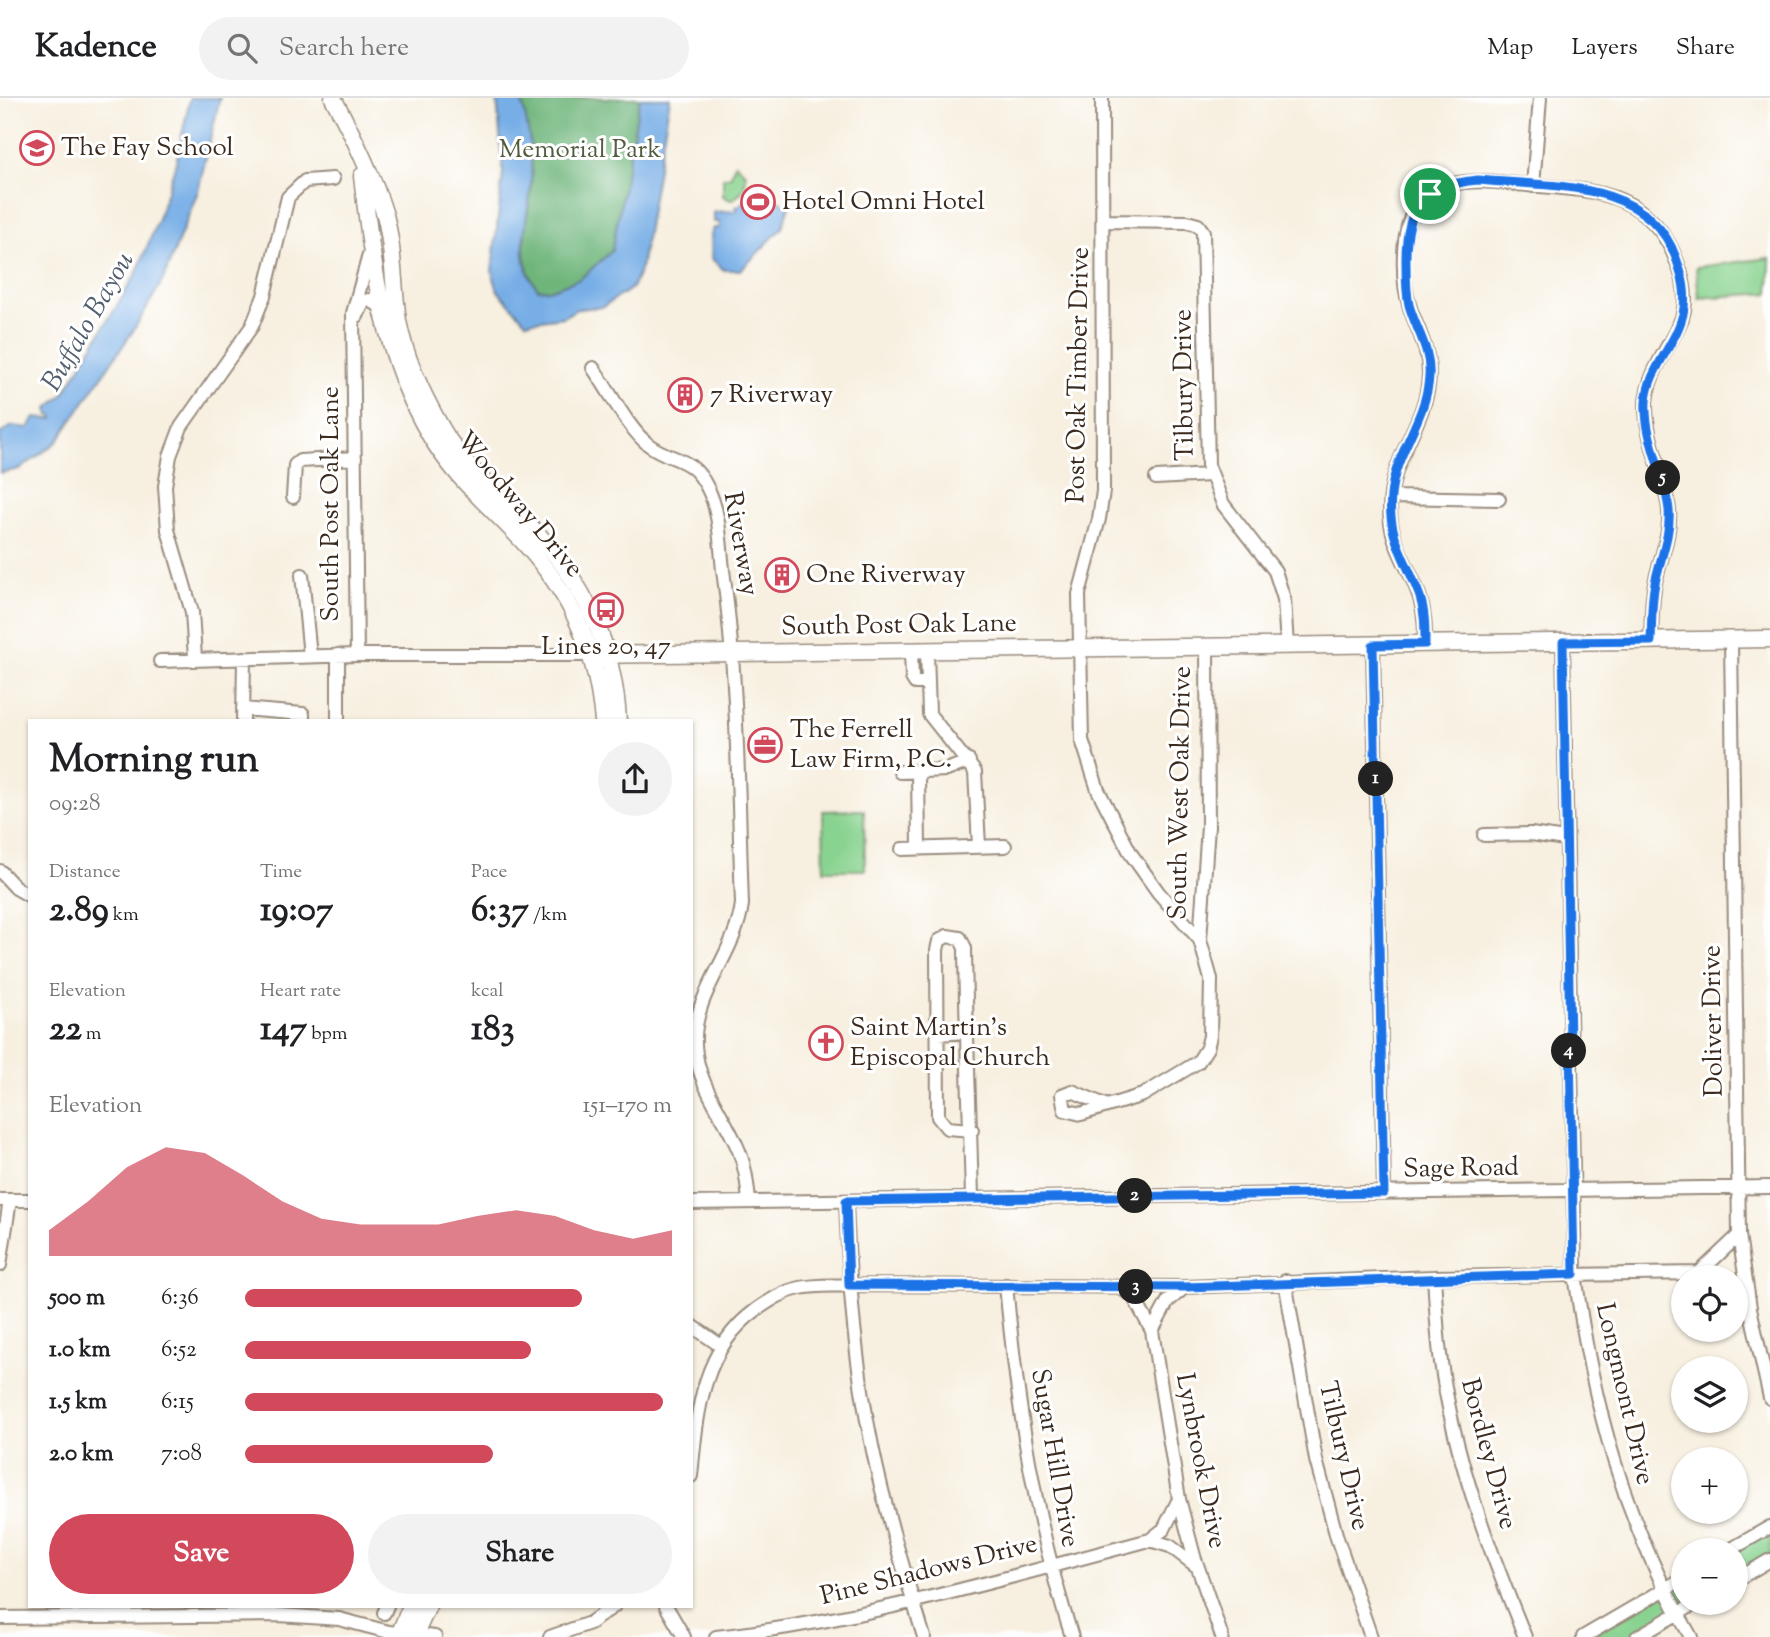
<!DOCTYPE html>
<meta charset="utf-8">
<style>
body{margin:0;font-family:"Sorts Mill Goudy",serif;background:#f2f2f2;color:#202124;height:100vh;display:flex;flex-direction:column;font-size:26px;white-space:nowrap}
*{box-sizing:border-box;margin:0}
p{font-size:23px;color:#757577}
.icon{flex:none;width:38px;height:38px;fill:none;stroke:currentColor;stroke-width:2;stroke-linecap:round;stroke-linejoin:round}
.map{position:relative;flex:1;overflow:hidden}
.sheet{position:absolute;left:28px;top:621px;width:665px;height:889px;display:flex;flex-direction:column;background:#fff;border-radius:0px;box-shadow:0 2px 5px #0004}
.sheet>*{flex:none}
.buttons{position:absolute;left:1671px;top:1167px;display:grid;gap:14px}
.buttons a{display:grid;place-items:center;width:77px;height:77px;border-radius:50%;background:#fff;box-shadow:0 2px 5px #0004;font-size:35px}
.pin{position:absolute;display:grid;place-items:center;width:60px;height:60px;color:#fff;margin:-30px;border:4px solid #fff;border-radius:50%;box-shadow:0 2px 7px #0007}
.km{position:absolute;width:35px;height:35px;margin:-18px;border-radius:50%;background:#222;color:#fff;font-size:19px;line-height:35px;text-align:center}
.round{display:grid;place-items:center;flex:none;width:74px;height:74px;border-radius:37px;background:#f2f2f2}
.headline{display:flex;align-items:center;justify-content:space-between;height:119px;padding:0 21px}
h1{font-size:38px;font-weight:700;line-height:52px}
.metrics{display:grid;grid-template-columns:repeat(3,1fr);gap:10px;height:119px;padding:7px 21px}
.metrics div{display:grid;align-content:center}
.metrics b{font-size:35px;font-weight:700}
.metrics small{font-size:19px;font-weight:400}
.metrics p{font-size:19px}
.chart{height:196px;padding:14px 21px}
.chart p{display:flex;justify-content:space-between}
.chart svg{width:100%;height:126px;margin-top:7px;fill:#d1495b;opacity:.7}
.button{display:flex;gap:14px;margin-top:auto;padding:14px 21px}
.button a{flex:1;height:80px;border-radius:42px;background:#d1495b;color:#fff;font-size:28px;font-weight:700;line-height:80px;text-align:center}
.button a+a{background:#f2f2f2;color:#202124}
ul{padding:0 21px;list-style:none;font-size:23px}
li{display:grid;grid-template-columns:112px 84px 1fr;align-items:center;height:52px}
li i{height:18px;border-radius:9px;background:#d1495b}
header{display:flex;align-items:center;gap:42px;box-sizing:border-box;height:98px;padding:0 35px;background:#fff;border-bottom:2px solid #e0e0e0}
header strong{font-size:33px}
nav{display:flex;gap:38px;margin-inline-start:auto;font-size:24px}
.search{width:490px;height:63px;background:#f2f2f2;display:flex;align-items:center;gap:18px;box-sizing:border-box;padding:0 24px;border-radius:38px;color:#757577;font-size:26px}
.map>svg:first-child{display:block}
.green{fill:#89d390;stroke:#627e57;stroke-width:2}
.forest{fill:#6eb57a;stroke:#54704c;stroke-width:2}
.water{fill:#77aee6;stroke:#596c82;stroke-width:2}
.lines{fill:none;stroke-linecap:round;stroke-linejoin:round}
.minor-casing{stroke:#998c7e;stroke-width:16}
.major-casing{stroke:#998c7e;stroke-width:19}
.minor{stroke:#fff;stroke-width:12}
.major{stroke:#fff;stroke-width:16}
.route-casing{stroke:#fff;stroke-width:14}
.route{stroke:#1a73e8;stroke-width:9}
.labels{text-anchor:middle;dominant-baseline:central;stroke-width:6;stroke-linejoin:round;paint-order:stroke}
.poi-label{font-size:26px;fill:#3b2a1e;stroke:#fff;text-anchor:start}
.park-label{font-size:26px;fill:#525d40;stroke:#fff}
.street-label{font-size:26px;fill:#3b2a1e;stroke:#fff}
.water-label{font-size:28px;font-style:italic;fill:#535f6e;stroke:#fff}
</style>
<header>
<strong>Kadence</strong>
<div class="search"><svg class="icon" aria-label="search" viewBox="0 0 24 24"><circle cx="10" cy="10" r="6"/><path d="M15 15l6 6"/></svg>Search here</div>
<nav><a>Map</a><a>Layers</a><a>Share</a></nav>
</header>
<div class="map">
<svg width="1770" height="1539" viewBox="0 0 1770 1539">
<rect width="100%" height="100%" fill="#fff"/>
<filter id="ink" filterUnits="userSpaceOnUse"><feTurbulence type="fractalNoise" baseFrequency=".0143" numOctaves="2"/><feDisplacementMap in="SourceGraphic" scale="14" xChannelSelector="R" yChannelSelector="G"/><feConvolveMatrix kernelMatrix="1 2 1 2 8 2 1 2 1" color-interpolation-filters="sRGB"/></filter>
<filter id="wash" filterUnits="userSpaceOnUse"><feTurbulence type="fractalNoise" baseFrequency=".00686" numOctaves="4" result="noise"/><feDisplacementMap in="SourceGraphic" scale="28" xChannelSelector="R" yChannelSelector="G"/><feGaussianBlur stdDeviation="1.57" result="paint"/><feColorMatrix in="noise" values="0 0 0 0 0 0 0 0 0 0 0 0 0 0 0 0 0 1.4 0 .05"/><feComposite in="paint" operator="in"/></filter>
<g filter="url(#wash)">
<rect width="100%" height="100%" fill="#f7efdf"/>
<!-- green -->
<path class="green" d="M 735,65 L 746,76 C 746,88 742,98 730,102 L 723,98 L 723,80 L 731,78 Z
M 1770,160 L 1769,195 L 1699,200 L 1696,169 Z
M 864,712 L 865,772 L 824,772 L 823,713 Z
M 1770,1432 L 1770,1458 L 1736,1478 L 1736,1453 Z
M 1683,1483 L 1684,1505 L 1690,1505 L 1632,1539 L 1588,1539 Z"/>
<!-- forest -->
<path class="forest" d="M 521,0 L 640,0 L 612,153 L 580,181 L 549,192 L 538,191 C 513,160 529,122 531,86 C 533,59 528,26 521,0 Z"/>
<!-- water -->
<path class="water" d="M 190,0 L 220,0 L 198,93 L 164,180 L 135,230 L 57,344 L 20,371 L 0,375 L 0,336 L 12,328 L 28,330 L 35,320 L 54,321 L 53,317 L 49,317 L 48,310 L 63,297 L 137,174 L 157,124 L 176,65 Z
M 497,0 L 521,0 C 528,26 533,59 531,86 C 529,122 512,160 538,191 L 549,192 L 580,181 L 612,153 L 640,0 L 670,0 L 641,170 L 632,190 L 602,209 L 577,211 L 563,219 L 526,224 L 498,193 L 492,174 L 503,75 Z
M 774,96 L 774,100 L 789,108 L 782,130 L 741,172 L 724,172 L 712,161 L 711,137 L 714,130 L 720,130 L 719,124 L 714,124 L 714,114 L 737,113 L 736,109 L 747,102 L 748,97 Z"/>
</g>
<g filter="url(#ink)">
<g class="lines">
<!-- minor casing -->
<g class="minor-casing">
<path id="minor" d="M 1102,0 L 1103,393 L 1099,421 L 1079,496 L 1082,642 L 1098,692 L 1131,756 L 1158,794 L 1200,842 L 1211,881 L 1210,938 L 1207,950 L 1198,964 L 1143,997 L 1081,1016 L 1065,1012 L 1062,997 L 1072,993 L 1105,1007
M 1533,88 L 1540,0
M 1103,123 L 1187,124 L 1198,127 L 1203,134 L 1208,367 L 1223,406 L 1275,473 L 1284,501 L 1287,548
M 357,218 L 364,203 L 370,202 L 381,209
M 593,270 C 609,292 628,331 649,347 C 672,364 692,358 707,389 C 720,413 720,445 723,472 C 738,583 738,694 742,806 C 736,856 692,896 695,947 C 697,985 721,1013 736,1046 C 745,1065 747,1083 749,1103
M 1156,380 L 1210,377
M 293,399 L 295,367 L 300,363 L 355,360
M 1391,399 L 1499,401
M 302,477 L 310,558
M 1731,542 L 1739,1137 L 1750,1210 L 1770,1300
M 1563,544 L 1575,1176 C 1592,1305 1625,1427 1691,1539
M 1425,546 C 1425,530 1425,516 1420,500 C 1412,474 1395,453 1391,425 C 1383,362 1428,329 1429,276 C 1429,251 1418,233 1410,210 C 1402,185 1401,143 1411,119 C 1427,81 1473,81 1507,85 C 1577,93 1648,84 1677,164 C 1684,181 1688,201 1682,220 C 1671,248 1648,273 1646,305 C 1645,342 1665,376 1669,412 C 1671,437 1660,461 1655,485 C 1651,504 1652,524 1651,543
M 1373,547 L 1384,1095
M 911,553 L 912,580 L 915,585 L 927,585
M 927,553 L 929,616 L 975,674 L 979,748
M 338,557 L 338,623
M 357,557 L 353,215 L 369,157
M 195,560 L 192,514 L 168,432 L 165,388 L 170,358 L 181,329 L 252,228 L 264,198 L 288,99 L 305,83 L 333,81
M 160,563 L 357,557 L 591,557
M 243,611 L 303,616 L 303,623
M 243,623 L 244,560
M 900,674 L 947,672 L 969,663
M 918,674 L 919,750
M 1484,737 L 1531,736 L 1565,741
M 902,751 L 1005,748
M 0,773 L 16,790 L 30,798
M 1200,842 L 1208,728 L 1207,549
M 938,936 L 966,934
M 972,1032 L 947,1030 L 938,1019 L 937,852 L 939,843 L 947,838 L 960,840 L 965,850 C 966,934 970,1017 972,1100
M 0,1102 L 30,1102
M 846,1103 C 849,1185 855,1267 872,1348 C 885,1412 905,1476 924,1539
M 691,1105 L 1770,1089
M 0,1167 L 10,1102
M 1699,1175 L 1739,1137
M 1434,1179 C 1436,1207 1437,1236 1441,1264 C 1454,1359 1489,1451 1525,1539
M 1285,1183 L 1316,1362 L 1337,1440 L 1371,1539
M 1006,1187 C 1017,1306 1035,1425 1072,1539
M 1119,1189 L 1133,1198 L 1152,1233 L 1179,1401 L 1194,1458 L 1222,1539
M 691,1227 L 721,1248
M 1152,1233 L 1168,1203 L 1185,1189
M 691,1378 C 697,1316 701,1252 756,1212 C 769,1203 784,1193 800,1190 C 816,1187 833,1188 849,1187 L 1185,1189 L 1434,1179 L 1699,1175 L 1714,1180
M 1150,1442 L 1170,1448 L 1195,1467
M 1730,1452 L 1770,1429
M 1736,1482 L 1770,1462
M 666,1508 L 684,1539
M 384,1515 L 387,1508
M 0,1520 L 279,1517 L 339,1521 L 389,1534 L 435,1539
M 550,1539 L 590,1525 L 614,1508
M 716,1539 C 863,1523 1007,1479 1150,1442 L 1164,1431 L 1179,1401
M 1583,1539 L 1684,1480
M 1637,1539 L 1696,1505"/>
</g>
<!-- major casing -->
<g class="major-casing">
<path id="major" d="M 333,0 C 352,35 373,79 385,117 C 394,150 393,188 398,223 C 405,260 423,298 442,331 C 463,369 496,395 527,425 C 582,480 614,545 618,623
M 362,78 C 373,169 383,259 431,339 C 454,377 484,403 515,435 C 568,490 596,546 603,623
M 591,557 L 1770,541
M 398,1539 L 411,1508
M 414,1539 L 428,1508"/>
</g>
<!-- minor -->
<use href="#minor" class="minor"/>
<!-- major -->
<use href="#major" class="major"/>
</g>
</g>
<g class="lines" filter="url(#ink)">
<!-- route casing -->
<g class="route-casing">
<path id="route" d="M 1478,82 C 1547,89 1648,80 1676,160 C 1683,179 1687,196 1683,216 C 1676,247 1648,271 1646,304 C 1644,341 1665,376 1669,412 C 1671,437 1660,461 1655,485 C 1651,504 1652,524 1651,543 L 1563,544 L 1574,1176 L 1185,1189 L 849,1187 L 846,1103 L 1384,1095 L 1373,547 L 1425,546 C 1425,529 1425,514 1420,499 C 1407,462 1387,440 1391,398 C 1394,355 1427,321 1429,278 C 1431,251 1416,232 1409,207 C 1406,193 1406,179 1406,165 C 1405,110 1422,87 1478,82 Z"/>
</g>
<!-- route -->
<use href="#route" class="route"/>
</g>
<!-- icons -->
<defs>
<g id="school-ring" transform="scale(1.75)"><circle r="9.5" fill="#fff" stroke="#d1495b" stroke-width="1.5"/><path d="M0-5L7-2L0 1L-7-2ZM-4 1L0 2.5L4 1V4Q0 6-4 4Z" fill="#d1495b"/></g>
<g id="stadium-ring" transform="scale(1.75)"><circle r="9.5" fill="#fff" stroke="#d1495b" stroke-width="1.5"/><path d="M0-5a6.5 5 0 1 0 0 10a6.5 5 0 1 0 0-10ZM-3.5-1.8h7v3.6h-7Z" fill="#d1495b"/></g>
<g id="building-ring" transform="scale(1.75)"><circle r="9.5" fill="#fff" stroke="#d1495b" stroke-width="1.5"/><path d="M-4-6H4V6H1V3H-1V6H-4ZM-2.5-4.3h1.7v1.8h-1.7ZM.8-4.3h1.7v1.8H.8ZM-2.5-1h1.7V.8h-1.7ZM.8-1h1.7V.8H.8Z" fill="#d1495b"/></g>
<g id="bus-ring" transform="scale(1.75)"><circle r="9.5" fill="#fff" stroke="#d1495b" stroke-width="1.5"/><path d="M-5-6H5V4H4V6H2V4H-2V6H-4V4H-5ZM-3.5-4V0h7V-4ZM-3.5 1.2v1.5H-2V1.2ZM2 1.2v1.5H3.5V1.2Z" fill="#d1495b"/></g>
<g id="office-ring" transform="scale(1.75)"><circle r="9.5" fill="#fff" stroke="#d1495b" stroke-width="1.5"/><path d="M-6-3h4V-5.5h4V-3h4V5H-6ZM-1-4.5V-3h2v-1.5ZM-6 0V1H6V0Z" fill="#d1495b"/></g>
<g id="church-ring" transform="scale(1.75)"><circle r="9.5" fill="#fff" stroke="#d1495b" stroke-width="1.5"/><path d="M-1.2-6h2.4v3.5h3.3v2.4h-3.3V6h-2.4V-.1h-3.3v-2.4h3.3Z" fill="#d1495b"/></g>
</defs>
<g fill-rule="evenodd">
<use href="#school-ring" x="37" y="50"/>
<use href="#stadium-ring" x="758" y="104"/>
<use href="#building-ring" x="685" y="297"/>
<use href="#building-ring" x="782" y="477"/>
<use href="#bus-ring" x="606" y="512"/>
<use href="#office-ring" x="765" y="647"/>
<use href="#church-ring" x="826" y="945"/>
</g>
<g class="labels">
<!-- poi labels -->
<g class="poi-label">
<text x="61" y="50">The Fay School</text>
<text x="782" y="104">Hotel Omni Hotel</text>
<text x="710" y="297">7 Riverway</text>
<text x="806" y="477">One Riverway</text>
<text x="606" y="549" text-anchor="middle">Lines 20, 47</text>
<text x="790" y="632">The Ferrell<tspan x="790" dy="30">Law Firm, P.C.</tspan></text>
<text x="850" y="930">Saint Martin's<tspan x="850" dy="30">Episcopal Church</tspan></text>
</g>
<!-- park labels -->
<g class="park-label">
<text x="580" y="52">Memorial Park</text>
</g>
<!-- street labels -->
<g class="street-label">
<text transform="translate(1079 277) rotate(-89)">Post Oak Timber Drive</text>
<text transform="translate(1185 287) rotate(-91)">Tilbury Drive</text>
<text transform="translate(331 406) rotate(-90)">South Post Oak Lane</text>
<text transform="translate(519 407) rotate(50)">Woodway Drive</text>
<text transform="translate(740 446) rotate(80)">Riverway</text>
<text transform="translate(899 528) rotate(-1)">South Post Oak Lane</text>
<text transform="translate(1181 695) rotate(-89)">South West Oak Drive</text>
<text transform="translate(1714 923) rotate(-91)">Doliver Drive</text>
<text transform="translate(1461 1071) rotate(-1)">Sage Road</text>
<text transform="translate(1624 1296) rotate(77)">Longmont Drive</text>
<text transform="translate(1488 1356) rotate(75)">Bordley Drive</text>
<text transform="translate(1343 1358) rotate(77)">Tilbury Drive</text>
<text transform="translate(1054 1360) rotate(80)">Sugar Hill Drive</text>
<text transform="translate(1200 1363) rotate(79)">Lynbrook Drive</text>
<text transform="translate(929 1473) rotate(-14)">Pine Shadows Drive</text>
</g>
<!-- water labels -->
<g class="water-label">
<text transform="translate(89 224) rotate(-60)">Buffalo Bayou</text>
</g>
</g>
</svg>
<div class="buttons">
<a><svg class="icon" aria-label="locate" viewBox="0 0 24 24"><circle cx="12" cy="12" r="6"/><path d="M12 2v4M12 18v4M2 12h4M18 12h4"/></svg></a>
<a><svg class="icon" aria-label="layers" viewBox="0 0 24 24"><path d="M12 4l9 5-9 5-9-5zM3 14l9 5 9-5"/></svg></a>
<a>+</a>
<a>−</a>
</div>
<div class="pin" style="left:1430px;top:96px;background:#1e9e55"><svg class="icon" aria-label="arrive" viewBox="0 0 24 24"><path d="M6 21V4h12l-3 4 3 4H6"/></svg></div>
<b class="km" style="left:1376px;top:681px">1</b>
<b class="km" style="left:1135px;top:1098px">2</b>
<b class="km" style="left:1136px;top:1189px">3</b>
<b class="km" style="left:1569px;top:953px">4</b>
<b class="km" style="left:1663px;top:380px">5</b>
<section class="sheet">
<div class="headline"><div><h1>Morning run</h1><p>09:28</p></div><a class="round"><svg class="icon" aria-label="share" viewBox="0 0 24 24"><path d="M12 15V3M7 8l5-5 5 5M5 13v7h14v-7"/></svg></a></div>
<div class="metrics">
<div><p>Distance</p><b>2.89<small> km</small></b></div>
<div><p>Time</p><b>19:07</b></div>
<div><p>Pace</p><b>6:37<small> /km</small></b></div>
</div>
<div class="metrics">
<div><p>Elevation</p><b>22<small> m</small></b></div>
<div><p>Heart rate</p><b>147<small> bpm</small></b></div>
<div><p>kcal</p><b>183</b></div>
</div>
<div class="chart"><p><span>Elevation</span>151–170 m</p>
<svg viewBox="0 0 160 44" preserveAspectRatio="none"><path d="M0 44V35L10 25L20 13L30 6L40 8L50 16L60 25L70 31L80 33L90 33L100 33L110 30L120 28L130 30L140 35L150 38L160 35V44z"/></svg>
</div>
<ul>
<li><b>500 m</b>6:36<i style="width:79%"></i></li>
<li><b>1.0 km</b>6:52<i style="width:67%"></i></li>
<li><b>1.5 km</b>6:15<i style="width:98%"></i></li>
<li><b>2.0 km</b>7:08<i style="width:58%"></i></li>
</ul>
<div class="button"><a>Save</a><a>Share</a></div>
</section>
</div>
